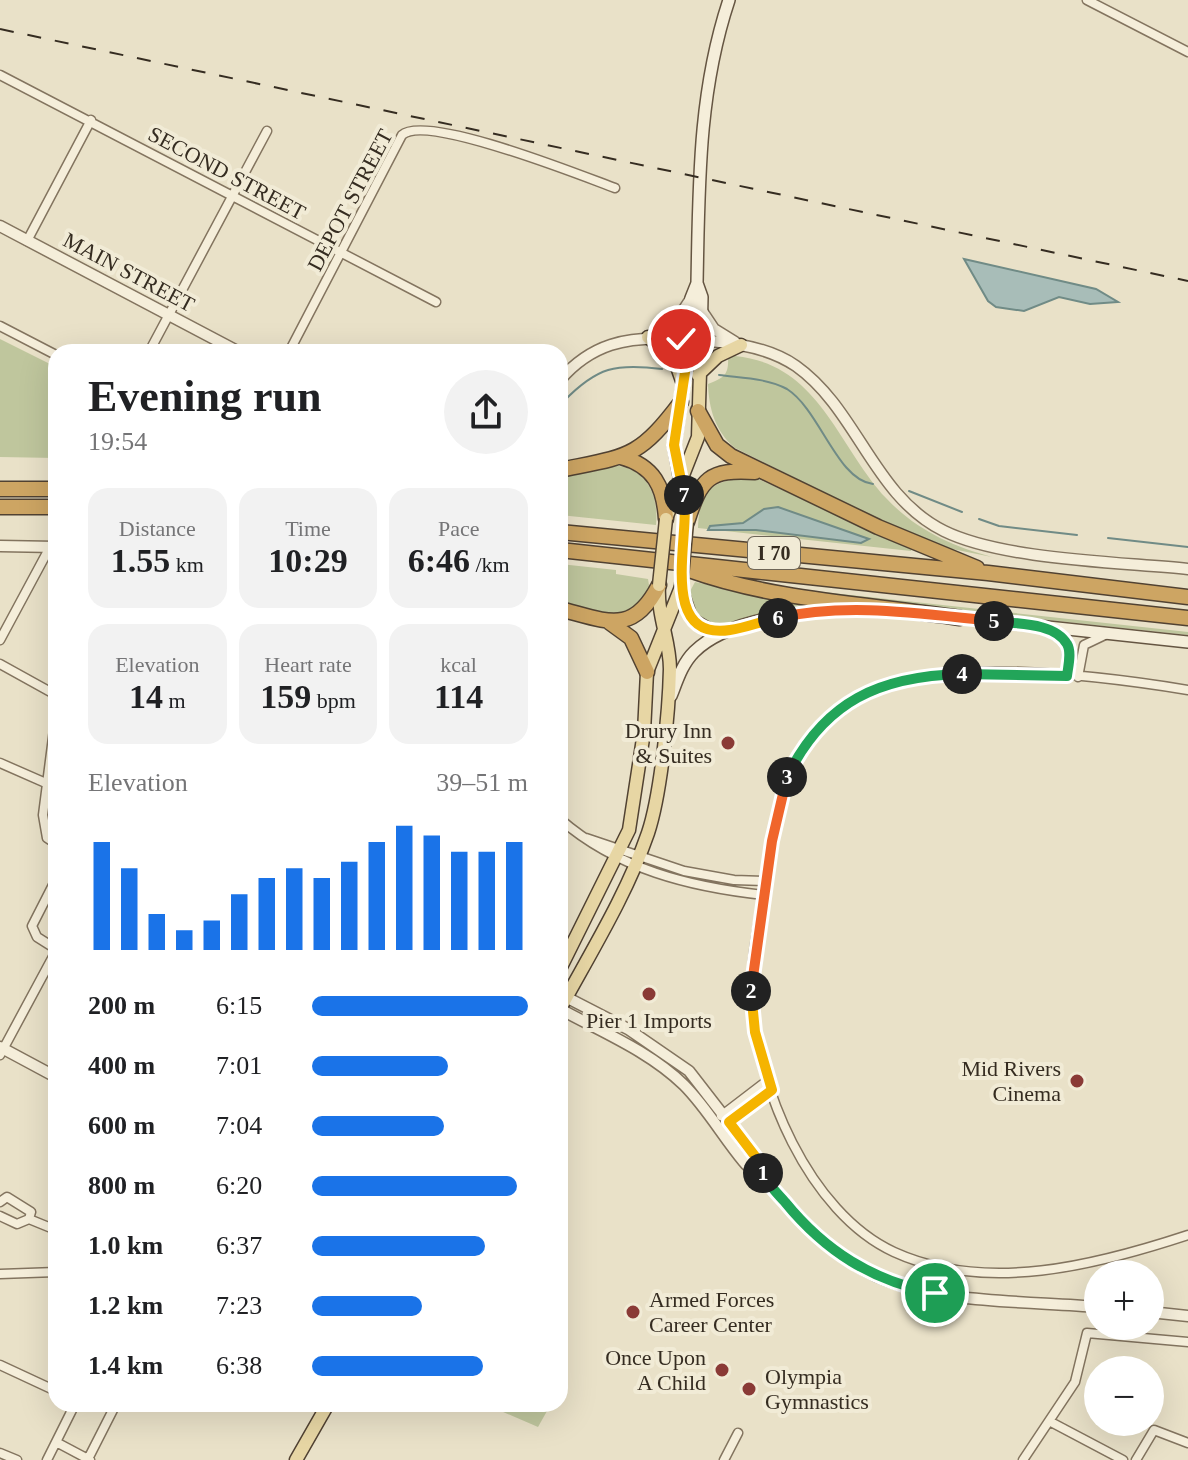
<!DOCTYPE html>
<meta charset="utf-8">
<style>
body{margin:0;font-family:Georgia,serif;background:#f2f2f2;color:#202124;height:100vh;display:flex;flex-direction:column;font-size:30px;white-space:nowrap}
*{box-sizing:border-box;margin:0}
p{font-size:26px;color:#757577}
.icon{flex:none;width:44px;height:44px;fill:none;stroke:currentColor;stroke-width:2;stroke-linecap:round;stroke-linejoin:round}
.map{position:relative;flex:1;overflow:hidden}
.side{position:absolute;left:48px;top:344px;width:520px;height:1068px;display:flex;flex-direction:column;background:#fff;border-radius:24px;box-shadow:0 8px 32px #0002}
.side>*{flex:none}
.fabs{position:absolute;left:1084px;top:1260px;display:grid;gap:16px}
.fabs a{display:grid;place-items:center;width:80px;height:80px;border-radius:50%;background:#fff;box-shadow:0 8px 32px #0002;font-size:40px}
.pin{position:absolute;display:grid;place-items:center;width:68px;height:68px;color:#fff;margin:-34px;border:4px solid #fff;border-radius:50%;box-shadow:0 2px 8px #0007}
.km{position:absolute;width:40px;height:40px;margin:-20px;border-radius:50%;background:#222;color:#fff;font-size:22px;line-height:40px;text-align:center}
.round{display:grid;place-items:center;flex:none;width:84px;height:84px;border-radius:42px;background:#f2f2f2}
.head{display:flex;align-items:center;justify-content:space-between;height:136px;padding:0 40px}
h1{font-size:44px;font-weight:700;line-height:60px}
.figures{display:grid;grid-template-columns:repeat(3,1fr);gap:12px;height:136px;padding:8px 40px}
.figures div{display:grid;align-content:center;border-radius:20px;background:#f2f2f2;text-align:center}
.figures b{font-size:34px;font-weight:700}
.figures small{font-size:22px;font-weight:400}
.figures p{font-size:22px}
.chart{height:224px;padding:16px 40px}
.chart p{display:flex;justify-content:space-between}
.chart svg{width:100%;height:144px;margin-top:8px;stroke:#1a73e8;stroke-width:6}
ul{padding:0 40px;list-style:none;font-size:26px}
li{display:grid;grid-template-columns:128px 96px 1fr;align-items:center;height:60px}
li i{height:20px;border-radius:10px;background:#1a73e8}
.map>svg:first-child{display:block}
.green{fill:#bfc69d;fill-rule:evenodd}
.water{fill:#a8bdb8;stroke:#708b86;stroke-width:2}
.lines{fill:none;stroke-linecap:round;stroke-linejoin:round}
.stream{stroke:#708b86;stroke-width:2}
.minor-casing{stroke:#83745f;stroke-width:11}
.tertiary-casing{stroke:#83745f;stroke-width:13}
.secondary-casing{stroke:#655542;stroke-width:14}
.primary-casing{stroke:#514232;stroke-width:15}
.motorway-casing{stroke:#514232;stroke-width:17}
.minor{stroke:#f5eeda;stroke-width:8}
.tertiary{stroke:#f5eeda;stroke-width:10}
.secondary{stroke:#f5eeda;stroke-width:11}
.primary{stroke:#e7d6a4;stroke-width:12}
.motorway{stroke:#cda563;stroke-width:14}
.rail{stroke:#352c21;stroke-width:2;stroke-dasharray:14 14;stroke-linecap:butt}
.primary-bridge-casing{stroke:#514232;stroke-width:15;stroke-linecap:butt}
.primary-bridge{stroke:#e7d6a4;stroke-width:12}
.split-1-casing{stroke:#fff;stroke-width:16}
.split-2-casing{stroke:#fff;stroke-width:16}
.split-3-casing{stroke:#fff;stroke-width:16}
.split-4-casing{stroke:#fff;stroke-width:16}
.split-5-casing{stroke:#fff;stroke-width:16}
.split-6-casing{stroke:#fff;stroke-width:16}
.split-7-casing{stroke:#fff;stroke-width:16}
.split-8-casing{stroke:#fff;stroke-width:16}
.split-1{stroke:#22a559;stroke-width:10}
.split-2{stroke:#f5b400;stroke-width:10}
.split-3{stroke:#f0652b;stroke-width:10}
.split-4{stroke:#22a559;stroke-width:10}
.split-5{stroke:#22a559;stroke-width:10}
.split-6{stroke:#f0652b;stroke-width:10}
.split-7{stroke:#f5b400;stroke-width:10}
.split-8{stroke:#f5b400;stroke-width:10}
.poi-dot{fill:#8a3a36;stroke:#f1ebd6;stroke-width:3}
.labels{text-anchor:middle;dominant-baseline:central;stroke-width:8;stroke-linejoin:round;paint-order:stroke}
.shield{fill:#f1ebd6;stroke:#6d6557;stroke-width:2}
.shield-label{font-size:20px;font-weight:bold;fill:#352c21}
.street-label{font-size:22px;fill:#352c21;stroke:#f1ebd6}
.poi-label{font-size:22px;fill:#352c21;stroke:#f1ebd6;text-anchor:end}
</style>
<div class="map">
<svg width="1188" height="1460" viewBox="0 0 1188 1460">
<rect width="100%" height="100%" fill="#e9e1c8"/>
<!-- green -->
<path class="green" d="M 0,339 L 56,367 L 56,458 L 0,457 Z
M 735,356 C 819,364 837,445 886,498 C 915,529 951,546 992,557 L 942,547 L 898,529 L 735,448 C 715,431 709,409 708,384 C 724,378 729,375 728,357 Z
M 613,465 C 647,468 659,495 656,525 L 560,515 L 560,476 Z
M 756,478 L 912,549 L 911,551 L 698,528 C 699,486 715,479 756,478 ZM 778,507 L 851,533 L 861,543 L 756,530 L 709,530 L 710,526 L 743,523 L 764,509 Z
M 560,564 L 616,570 L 616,574 L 648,579 L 650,591 L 636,610 L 614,616 L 560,601 Z
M 695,582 L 812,606 L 715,626 L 694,612 L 688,595 Z
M 796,589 L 1188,632 L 1188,635 L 873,601 Z
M 483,1404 L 551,1404 L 538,1427 L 487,1405 L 480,1409 Z"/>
<!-- water -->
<path class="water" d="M 964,259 L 1096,289 L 1118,302 L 1090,304 L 1059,297 L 1024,311 L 996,307 L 988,301 Z
M 778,507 L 869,539 L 861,543 L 756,530 L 708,530 L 710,526 L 743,523 L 764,509 Z"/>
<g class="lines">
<!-- stream -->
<path class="stream" d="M 719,375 C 741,378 767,378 787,389 C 820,410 837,480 873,484
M 564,401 C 597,367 616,363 662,369
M 909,491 L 962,512
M 979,519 L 999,526 L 1077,535
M 1108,538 L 1188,547"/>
<!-- minor casing -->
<g class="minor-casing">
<path id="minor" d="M 1087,0 L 1188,52
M 0,75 L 436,302
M 27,241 L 91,120
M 0,326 L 56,355
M 149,352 L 267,131
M 289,352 L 402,135 C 426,113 582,176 615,188
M 1045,629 L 1067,643 L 1067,676
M 0,640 L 50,547
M 0,664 L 56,695
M 1078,677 L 1084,645 L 1107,634
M 1188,690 C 1102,676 937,654 860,696 C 788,735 778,808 766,881 C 760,919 750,957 752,995 C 755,1085 809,1213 894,1252 C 986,1294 1097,1265 1188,1235
M 56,714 L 43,815 L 47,838 L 56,844
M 0,763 L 48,784
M 560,819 C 617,869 690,887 764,895
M 586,838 L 684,871 L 734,880 L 766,881
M 56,879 L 32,926 L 37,937 L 56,949
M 0,1055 L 56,951
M 721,1116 L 768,1080
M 720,1130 L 772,1090
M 0,1202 L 7,1197 L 31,1212 L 29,1219
M 0,1216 L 17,1224 L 29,1219
M 29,1219 L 56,1230
M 0,1274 L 56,1272
M 0,1365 L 56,1391
M 1049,1421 L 1123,1460
M 56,1442 L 90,1460
M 0,1453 L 17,1460
M 88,1459 L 116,1404
M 47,1460 L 75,1404
M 724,1460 L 738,1433
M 1023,1460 L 1075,1382 L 1087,1333 L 1188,1342
M 1136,1460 L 1154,1430 L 1188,1443"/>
</g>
<!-- tertiary casing -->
<g class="tertiary-casing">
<path id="tertiary" d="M 0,226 L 239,352
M 702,311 L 714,329 L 735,342
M 654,335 L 675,323 L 690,300
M 560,380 C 591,344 627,336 673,339 C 714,341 761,342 796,366 C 858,410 873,496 944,531 C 1003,560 1120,562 1188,569
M 0,546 L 56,547
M 560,994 L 628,1029 L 689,1071 L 758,1160 L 764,1178
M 560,1009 C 602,1032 649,1051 684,1085 C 707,1108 723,1137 744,1162 C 750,1170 760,1173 767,1181 C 801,1218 828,1254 876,1276 C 939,1304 1029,1301 1098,1307
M 0,1047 L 56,1077
M 1150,1312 L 1188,1316"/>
</g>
<!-- secondary casing -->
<g class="secondary-casing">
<path id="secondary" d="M 697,283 L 702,297 L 701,340
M 690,339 L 691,298 L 697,283 C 699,186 698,93 729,0
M 681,587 L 692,619 L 711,630 L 726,631
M 955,617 L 1188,642
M 671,696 C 677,681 682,664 694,652 C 728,618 808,610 854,610"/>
</g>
<!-- primary casing -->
<g class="primary-casing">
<path id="primary" d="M 648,337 L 675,361 L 682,381
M 698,375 L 718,356 L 741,345
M 667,516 L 698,437 L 701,340
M 687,518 L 674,445 L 690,339
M 560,969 L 629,830 L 644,732 L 647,672 L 681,587
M 560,1009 C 591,952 627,894 648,833 C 661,794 669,711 670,669 C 670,640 657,616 659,585
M 296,1460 L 328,1404"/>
</g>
<!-- motorway casing -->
<g class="motorway-casing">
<path id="motorway" d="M 698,411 L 717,445 L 731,456 L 878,527 L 977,568
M 621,457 C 654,466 664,487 666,519
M 560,470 C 628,456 638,459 681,402
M 0,489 L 56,489
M 0,507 L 56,507
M 687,522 C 701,478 709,469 755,472
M 560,532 L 988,573 L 1188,597
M 560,550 L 1188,618
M 689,570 C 775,601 871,604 960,618
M 560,609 C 607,621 633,636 659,585
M 609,622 L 631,638 L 647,672"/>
</g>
<!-- minor -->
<use href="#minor" class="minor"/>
<!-- tertiary -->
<use href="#tertiary" class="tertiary"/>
<!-- secondary -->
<use href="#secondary" class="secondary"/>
<!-- primary -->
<use href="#primary" class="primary"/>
<!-- motorway -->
<use href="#motorway" class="motorway"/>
<!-- rail -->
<path class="rail" d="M 0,29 L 1188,281"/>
<!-- primary-bridge casing -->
<g class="primary-bridge-casing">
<path id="primary-bridge" d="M 659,585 L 666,519
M 681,587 L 687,522"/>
</g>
<!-- primary-bridge -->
<use href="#primary-bridge" class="primary-bridge"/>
</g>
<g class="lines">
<!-- split-1 casing -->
<g class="split-1-casing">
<path id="split-1" d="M 763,1173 C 767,1184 777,1193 785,1202 C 825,1251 872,1281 935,1293"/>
</g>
<!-- split-2 casing -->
<g class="split-2-casing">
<path id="split-2" d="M 751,991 L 755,1032 L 772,1090 L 729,1122 L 758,1160 L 763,1173"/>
</g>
<!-- split-3 casing -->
<g class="split-3-casing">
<path id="split-3" d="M 751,991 L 772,841 L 787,777"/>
</g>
<!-- split-4 casing -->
<g class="split-4-casing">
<path id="split-4" d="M 787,777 C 824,701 880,676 962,674"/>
</g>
<!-- split-5 casing -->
<g class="split-5-casing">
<path id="split-5" d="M 962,674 L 1067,676 C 1068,667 1072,652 1067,644 C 1054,622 1015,624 994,621"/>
</g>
<!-- split-6 casing -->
<g class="split-6-casing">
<path id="split-6" d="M 778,618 C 848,602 922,614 994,621"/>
</g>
<!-- split-7 casing -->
<g class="split-7-casing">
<path id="split-7" d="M 684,495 C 691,534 656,641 730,630 C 746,628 762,621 778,618"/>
</g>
<!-- split-8 casing -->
<g class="split-8-casing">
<path id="split-8" d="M 681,339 L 690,339 L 674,445 L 684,495"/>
</g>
<!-- split-1 -->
<use href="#split-1" class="split-1"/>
<!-- split-2 -->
<use href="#split-2" class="split-2"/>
<!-- split-3 -->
<use href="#split-3" class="split-3"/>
<!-- split-4 -->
<use href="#split-4" class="split-4"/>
<!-- split-5 -->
<use href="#split-5" class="split-5"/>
<!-- split-6 -->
<use href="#split-6" class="split-6"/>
<!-- split-7 -->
<use href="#split-7" class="split-7"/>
<!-- split-8 -->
<use href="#split-8" class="split-8"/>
</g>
<!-- markers -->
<g class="poi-dot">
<circle cx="728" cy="743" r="8"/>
<circle cx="649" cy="994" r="8"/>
<circle cx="1077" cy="1081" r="8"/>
<circle cx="633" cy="1312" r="8"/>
<circle cx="722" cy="1370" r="8"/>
<circle cx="749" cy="1389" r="8"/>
</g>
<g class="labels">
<!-- shield labels -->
<rect class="shield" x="748" y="537" width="52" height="32" rx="6"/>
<g class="shield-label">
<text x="774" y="553">I 70</text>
</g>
<!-- street labels -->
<g class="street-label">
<text transform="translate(227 173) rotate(28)">SECOND STREET</text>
<text transform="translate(350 200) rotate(-62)">DEPOT STREET</text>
<text transform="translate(129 272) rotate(28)">MAIN STREET</text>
</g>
<!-- poi labels -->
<g class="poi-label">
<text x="712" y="730">Drury Inn<tspan x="712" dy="25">&amp; Suites</tspan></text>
<text x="649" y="1020" text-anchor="middle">Pier 1 Imports</text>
<text x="1061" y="1068">Mid Rivers<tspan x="1061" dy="25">Cinema</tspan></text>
<text x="649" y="1299" text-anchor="start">Armed Forces<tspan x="649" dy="25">Career Center</tspan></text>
<text x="706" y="1357">Once Upon<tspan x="706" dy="25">A Child</tspan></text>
<text x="765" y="1376" text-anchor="start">Olympia<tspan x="765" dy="25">Gymnastics</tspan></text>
</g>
</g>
</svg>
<div class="fabs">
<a>+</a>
<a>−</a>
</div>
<div class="pin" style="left:935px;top:1293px;background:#1e9e55"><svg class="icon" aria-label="arrive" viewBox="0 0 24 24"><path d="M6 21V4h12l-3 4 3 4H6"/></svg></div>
<div class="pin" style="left:681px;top:339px;background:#d93025"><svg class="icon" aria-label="check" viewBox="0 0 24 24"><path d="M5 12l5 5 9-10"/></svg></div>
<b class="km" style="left:763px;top:1173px">1</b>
<b class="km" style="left:751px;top:991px">2</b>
<b class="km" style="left:787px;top:777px">3</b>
<b class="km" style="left:962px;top:674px">4</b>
<b class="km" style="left:994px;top:621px">5</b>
<b class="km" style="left:778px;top:618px">6</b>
<b class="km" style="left:684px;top:495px">7</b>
<section class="side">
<div class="head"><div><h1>Evening run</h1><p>19:54</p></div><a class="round"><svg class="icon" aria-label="share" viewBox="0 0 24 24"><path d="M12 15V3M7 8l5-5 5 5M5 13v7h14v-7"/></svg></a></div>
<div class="figures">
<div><p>Distance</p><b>1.55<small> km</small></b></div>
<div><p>Time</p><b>10:29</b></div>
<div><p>Pace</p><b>6:46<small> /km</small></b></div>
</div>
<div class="figures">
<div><p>Elevation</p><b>14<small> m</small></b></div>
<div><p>Heart rate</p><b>159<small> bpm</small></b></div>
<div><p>kcal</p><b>114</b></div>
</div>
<div class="chart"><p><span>Elevation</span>39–51 m</p>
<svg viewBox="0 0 160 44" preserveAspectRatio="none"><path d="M5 44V11M15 44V19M25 44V33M35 44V38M45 44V35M55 44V27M65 44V22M75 44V19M85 44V22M95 44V17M105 44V11M115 44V6M125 44V9M135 44V14M145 44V14M155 44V11"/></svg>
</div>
<ul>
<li><b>200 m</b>6:15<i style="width:100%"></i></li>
<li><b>400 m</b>7:01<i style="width:63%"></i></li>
<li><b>600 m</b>7:04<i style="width:61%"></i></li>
<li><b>800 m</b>6:20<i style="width:95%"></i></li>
<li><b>1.0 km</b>6:37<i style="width:80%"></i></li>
<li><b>1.2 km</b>7:23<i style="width:51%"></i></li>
<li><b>1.4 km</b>6:38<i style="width:79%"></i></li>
</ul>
</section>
</div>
